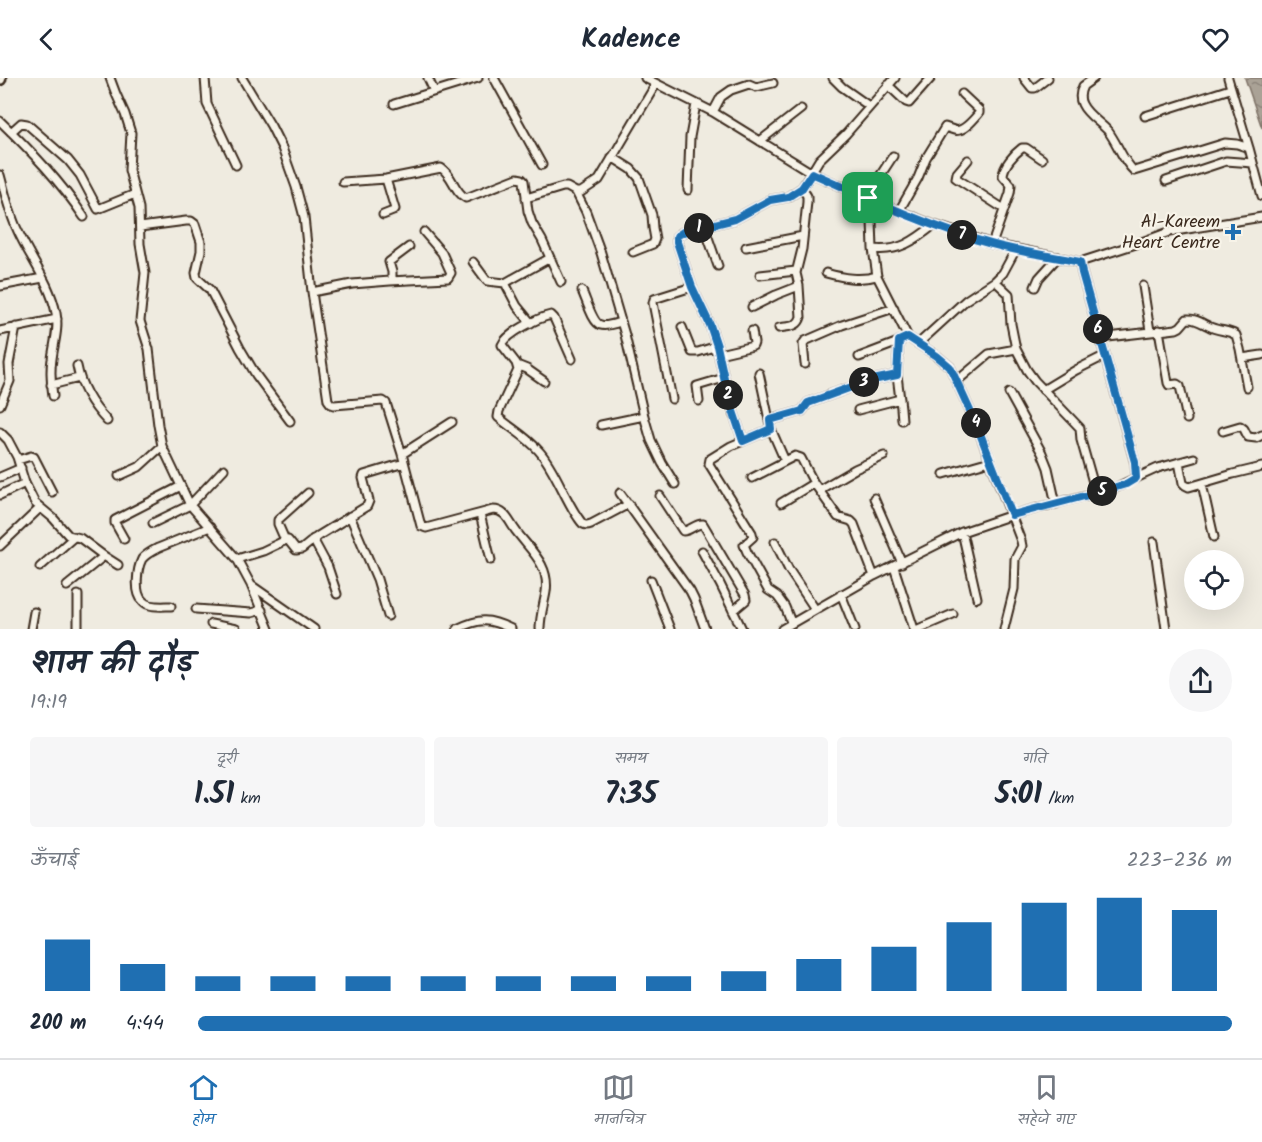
<!DOCTYPE html>
<html lang="hi">
<meta charset="utf-8">
<style>
body{margin:0;font-family:Kalam,"Playpen Sans Deva",sans-serif;background:#f6f6f7;color:#1f2937;height:100vh;display:flex;flex-direction:column;font-size:22px;white-space:nowrap}
*{box-sizing:border-box;margin:0}
p{font-size:20px;color:#747a83}
.icon{flex:none;width:33px;height:33px;fill:none;stroke:currentColor;stroke-width:2;stroke-linecap:round;stroke-linejoin:round}
.map{position:relative;height:551px;overflow:hidden}
.details{display:flex;flex-direction:column;background:#fff;flex:1}
.details>*{flex:none}
.fabs{position:absolute;left:1184px;top:472px;display:grid;gap:12px}
.fabs a{display:grid;place-items:center;width:60px;height:60px;border-radius:50%;background:#fff;box-shadow:0 6px 24px #0002;font-size:30px}
.pin{position:absolute;display:grid;place-items:center;width:51px;height:51px;color:#fff;margin:-26px;border-radius:12px;box-shadow:0 3px 9px #0006}
.km{position:absolute;width:30px;height:30px;margin:-15px;border-radius:50%;background:#222;color:#fff;font-size:16px;line-height:30px;text-align:center}
.round{display:grid;place-items:center;flex:none;width:63px;height:63px;border-radius:32px;background:#f6f6f7}
.overview{display:flex;align-items:center;justify-content:space-between;height:102px;padding:0 30px}
h1{font-size:33px;font-weight:600;line-height:45px}
.figures{display:grid;grid-template-columns:repeat(3,1fr);gap:9px;height:102px;padding:6px 30px}
.figures div{display:grid;align-content:center;border-radius:6px;background:#f6f6f7;text-align:center}
.figures b{font-size:30px;font-weight:600}
.figures small{font-size:16px;font-weight:400}
.figures p{font-size:16px}
.chart{height:168px;padding:12px 30px}
.chart p{display:flex;justify-content:space-between}
.chart svg{width:100%;height:108px;margin-top:6px;stroke:#1f6fb2;stroke-width:6}
ul{padding:0 30px;list-style:none;font-size:20px}
li{display:grid;grid-template-columns:96px 72px 1fr;align-items:center;height:45px}
li i{height:15px;border-radius:8px;background:#1f6fb2}
header{display:flex;justify-content:space-between;align-items:center;height:78px;padding:0 30px;background:#fff;font-size:27px;font-weight:600}
.tabs{display:flex;justify-content:space-around;align-items:center;height:84px;border-top:2px solid #e0e1e3;background:#fff;font-size:16px;color:#747a83}
.tabs a{display:grid;justify-items:center;gap:3px}
.tabs .active{color:#1f6fb2}
.map>svg:first-child{display:block}
.water{fill:url(#water-ripples);stroke:#7e7266;stroke-width:1.5}
.lines{fill:none;stroke-linecap:round;stroke-linejoin:round}
.minor-casing{stroke:#3b2a1e;stroke-width:11}
.primary-casing{stroke:#3b2a1e;stroke-width:15}
.minor{stroke:#f7f3e8;stroke-width:7}
.primary{stroke:#f7f3e8;stroke-width:10}
.route-casing{stroke:#fff;stroke-width:12}
.route{stroke:#1f6fb2;stroke-width:8}
.poi-dot{fill:#1f6fb2;stroke:#f7f3e8;stroke-width:2}
.labels{text-anchor:middle;dominant-baseline:central;stroke-width:4.5;stroke-linejoin:round;paint-order:stroke}
.poi-label{font-size:18px;fill:#3b2a1e;stroke:#f7f3e8;text-anchor:end}
</style>
<header><svg class="icon" aria-label="back" viewBox="0 0 24 24"><path d="M15 5l-7 7 7 7"/></svg>Kadence<svg class="icon" aria-label="heart" viewBox="0 0 24 24"><path d="M12 20l-8-8c-3-5 5-10 8-4 3-6 11-1 8 4z"/></svg></header>
<div class="map">
<svg width="1262" height="551" viewBox="0 0 1262 551">
<defs>
<pattern id="water-ripples" width="26" height="14" patternUnits="userSpaceOnUse" patternTransform="scale(1.5)"><rect width="26" height="14" fill="#aaa296"/><path d="M2 4q2-2 4 0t4 0M15 11q2-2 4 0t4 0" fill="none" stroke="#8c847a"/></pattern>
</defs>
<rect width="100%" height="100%" fill="#efebe0"/>
<filter id="ink" filterUnits="userSpaceOnUse"><feTurbulence type="fractalNoise" baseFrequency=".0167" numOctaves="2"/><feDisplacementMap in="SourceGraphic" scale="12" xChannelSelector="R" yChannelSelector="G"/><feConvolveMatrix kernelMatrix="1 2 1 2 8 2 1 2 1" color-interpolation-filters="sRGB"/></filter>
<g filter="url(#ink)">
<!-- water -->
<path class="water" d="M 1245,0 L 1262,0 L 1262,50 Z"/>
<g class="lines">
<!-- minor casing -->
<g class="minor-casing">
<path id="minor" d="M 110,0 L 116,16 L 125,36 L 131,55 L 129,92 L 139,130 L 140,166 L 145,195 L 140,243 L 149,271 L 158,347 L 162,368 L 190,427 L 237,481 L 251,507 L 269,551
M 205,0 L 207,26 L 236,87
M 242,0 L 271,48 L 282,70 L 296,109 L 304,139 L 312,214 L 328,322 L 331,326 L 334,327 L 383,323 L 386,325 L 402,376 L 421,448 L 426,450 L 493,432 C 506,432 509,444 516,453 C 530,472 550,487 546,514 C 544,526 540,538 540,551
M 428,0 L 434,13
M 494,0 L 542,87
M 645,0 L 713,34 L 812,95 L 874,123 L 934,147 L 992,166 L 1080,184 L 1139,165 L 1169,154 L 1262,139
M 833,0 L 842,9 L 869,28
M 1024,0 L 1032,10 L 1035,10 L 1048,0
M 1094,0 L 1083,8 C 1080,14 1079,20 1082,26 C 1087,37 1100,44 1108,53 C 1118,66 1122,82 1134,93 L 1225,65 L 1237,66 L 1249,70
M 1228,0 L 1249,70 L 1262,118
M 888,7 L 906,24 L 909,25 L 931,0
M 394,26 L 478,0
M 713,34 L 721,19 L 731,12 L 749,6 L 756,9 L 773,5
M 1145,38 L 1230,11
M 0,43 C 31,73 60,103 84,139
M 11,54 L 21,45 L 27,46 L 68,82 L 80,97 L 98,131 L 135,116
M 760,63 L 801,31
M 612,79 L 631,91 L 639,100 L 652,137 L 653,150 L 655,161 L 653,166 L 633,174
M 968,82 L 957,95 L 956,100 L 1004,131
M 0,97 C 5,115 9,134 17,151 C 29,179 50,204 56,235 C 59,251 54,265 52,281 C 50,293 51,305 53,318
M 1166,103 L 1226,83 L 1253,85
M 343,104 L 386,101 L 441,90 C 453,97 454,114 466,120 L 517,100 L 522,101 L 524,103 L 528,133 L 532,145 L 542,162 L 561,204
M 688,112 L 690,59 L 696,26
M 576,114 L 586,134 L 601,175 L 625,257 L 644,338 L 651,362 L 662,385 L 675,406
M 526,120 L 563,109 L 567,109 L 576,114 L 581,114 L 599,102 L 656,6
M 868,120 L 876,104 L 893,78
M 874,123 L 872,143 L 873,171 L 877,198 L 908,259 L 937,278 L 950,289 L 977,348 L 1021,463 L 1022,468 L 1015,481 L 1014,511 L 1004,551
M 899,133 L 918,100 L 926,80 L 945,49 C 948,50 951,51 954,52 C 963,55 974,41 979,35 L 979,32 L 962,16
M 383,137 L 393,133 L 395,131 L 386,101
M 704,148 L 718,188
M 140,149 L 186,143 L 191,143 L 195,146 L 201,164 L 201,173 L 196,195 L 197,200 L 210,212 L 240,270 L 256,297 L 290,343
M 992,166 L 1010,115 L 1011,107 L 1003,98 C 1003,88 1014,76 1022,70 L 1026,70 L 1042,81
M 746,169 L 803,158
M 873,171 C 899,174 914,163 934,147
M 473,184 L 487,203 L 505,205 L 550,180
M 826,195 C 844,200 860,203 877,198
M 760,197 L 796,193
M 392,203 L 392,194 L 389,184 L 409,169
M 995,203 L 1009,216 L 1011,246 L 1016,271 L 1027,292 L 1035,303 L 1080,350 L 1081,362 L 1096,415
M 505,205 L 517,228 L 531,245
M 0,208 L 43,200
M 1143,208 L 1150,253
M 1035,209 L 1039,200 L 1058,179
M 582,213 C 586,221 593,246 601,247 C 607,249 615,245 621,244
M 312,214 L 352,206 L 390,203 L 448,200 L 451,195 L 442,175 L 424,154
M 752,229 L 776,217 L 799,208
M 682,249 L 692,274 L 698,274 L 717,268
M 779,250 C 788,248 798,250 801,239 L 799,208 L 796,195 L 802,171 L 807,124 L 807,118 L 802,110
M 1159,252 L 1168,305 L 1169,307 L 1177,306 L 1180,308 L 1187,341
M 0,253 L 57,241
M 1100,260 L 1176,251 L 1180,249 L 1187,241 C 1198,240 1205,248 1216,251 C 1223,253 1229,253 1236,257 L 1240,271 L 1247,309
M 899,263 L 897,297 L 901,330 L 902,342
M 919,265 L 966,222 L 995,203 L 1003,195 L 1016,171
M 719,276 L 753,268 L 754,265 L 752,253
M 859,279 L 901,263
M 1242,280 L 1262,277
M 572,281 L 554,240 L 551,237 C 538,240 507,255 502,267 L 516,285 L 518,292 L 499,333 L 498,339 C 512,351 527,359 539,373 C 554,389 564,419 577,438 C 582,445 583,449 591,446 L 629,426
M 805,286 L 803,266 L 805,263 L 842,247 L 894,230
M 517,287 L 527,291 L 544,303
M 77,288 C 81,310 92,327 107,343
M 759,295 L 771,351 L 785,383
M 957,303 L 989,276 L 1016,271
M 51,307 L 79,300
M 1043,312 L 1076,292 L 1104,278
M 1009,315 L 1042,375 L 1048,390 L 1056,426
M 672,321 L 653,225 L 654,221 L 657,220 L 692,209
M 699,323 L 697,308 L 724,300
M 0,327 L 10,303 L 9,286 L 16,249
M 858,332 L 900,321
M 770,342 L 802,333 L 808,325 L 868,303 L 897,297
M 601,347 L 644,338
M 771,351 L 731,368 L 710,381 L 709,386 L 752,455 L 753,459 L 744,467 L 747,474 L 768,512 L 777,518 L 785,529 L 791,544
M 1223,353 L 1240,348 L 1244,351 L 1248,359 L 1256,360 L 1262,357
M 0,354 L 8,362 L 17,379 L 25,405 L 35,425 L 53,440 L 68,457 L 80,460 L 104,478 L 118,487
M 743,363 L 728,318 L 717,268 L 710,247 L 692,209 L 677,164 L 677,158 L 683,154 L 735,141 L 770,122 L 788,119 L 802,110 L 819,82 L 846,56 L 895,0
M 402,376 L 452,344
M 18,382 L 31,378 L 34,379 L 52,414
M 1179,384 L 1183,405 L 1185,407 L 1189,409 L 1233,396 L 1262,389
M 944,396 L 990,383
M 119,398 L 139,389 L 162,368
M 0,399 L 21,390
M 752,400 L 795,378 L 801,380 L 814,405 L 838,439 L 851,443 L 854,446 L 874,498
M 1136,400 L 1158,390 L 1194,380
M 1202,406 L 1214,459
M 819,412 L 855,391 L 884,378
M 620,415 L 690,513 L 694,521 L 705,551
M 0,417 L 25,405
M 660,418 L 683,453 C 690,453 696,445 703,446 L 745,517 L 746,522 L 733,533
M 874,420 L 902,485
M 781,425 L 814,405
M 480,436 L 491,482
M 350,438 L 377,501 L 388,538
M 153,445 L 190,427 L 224,391
M 962,454 L 977,520
M 124,461 L 115,445 L 115,442 L 181,408
M 313,461 L 328,489 L 337,516
M 285,462 L 278,446 L 278,442 L 308,415
M 775,464 L 789,492 L 815,531
M 1154,464 L 1166,551
M 0,468 L 40,430
M 702,473 L 720,506 L 742,551
M 237,481 L 263,473 L 286,462 L 288,462 L 296,472 L 302,471 L 318,458 L 367,428 L 369,423 L 363,400 L 364,397 L 404,385
M 40,489 L 74,459
M 894,489 L 914,551
M 651,502 L 670,551
M 251,507 L 314,551
M 67,508 L 104,478
M 841,516 L 855,551
M 78,517 L 78,551
M 171,528 C 163,528 149,530 143,523 C 134,515 137,491 142,481 C 146,476 152,473 158,470 L 210,449
M 196,531 L 251,535 L 262,532
M 211,546 L 236,551
M 31,551 L 34,534
M 457,551 C 479,540 489,540 511,551
M 782,551 L 874,498 L 962,454 L 1012,437 L 1117,409 L 1136,400 L 1135,385 L 1082,195 L 1080,184
M 918,551 L 953,536"/>
</g>
<!-- primary casing -->
<g class="primary-casing">
<path id="primary" d="M 0,1 L 0,0"/>
</g>
<!-- minor -->
<use href="#minor" class="minor"/>
<!-- primary -->
<use href="#primary" class="primary"/>
</g>
</g>
<g class="lines" filter="url(#ink)">
<!-- route casing -->
<g class="route-casing">
<path id="route" d="M 812,95 C 870,121 929,149 991,166 C 1020,174 1051,178 1080,184 L 1082,195 L 1135,384 L 1136,400 L 1126,406 L 1096,415 L 1012,437 L 977,348 L 950,289 L 937,278 L 908,259 L 899,263 L 897,297 L 868,303 L 808,325 L 802,333 L 770,342 L 771,351 L 743,363 L 728,318 L 717,268 L 710,247 L 692,209 L 677,164 L 677,158 L 683,154 L 735,141 L 770,122 L 788,119 L 802,110 Z"/>
</g>
<!-- route -->
<use href="#route" class="route"/>
</g>
<!-- markers -->
<path class="poi-dot" d="M1230 145h6v6h6v6h-6v6h-6v-6h-6v-6h6z"/>
<g class="labels">
<!-- poi labels -->
<g class="poi-label">
<text x="1220" y="144">Al-Kareem<tspan x="1220" dy="21">Heart Centre</tspan></text>
</g>
</g>
</svg>
<div class="fabs">
<a><svg class="icon" aria-label="locate" viewBox="0 0 24 24"><circle cx="12" cy="12" r="6"/><path d="M12 2v4M12 18v4M2 12h4M18 12h4"/></svg></a>
</div>
<div class="pin" style="left:868px;top:120px;background:#1e9e55"><svg class="icon" aria-label="arrive" viewBox="0 0 24 24"><path d="M6 21V4h12l-3 4 3 4H6"/></svg></div>
<b class="km" style="left:699px;top:150px">1</b>
<b class="km" style="left:728px;top:317px">2</b>
<b class="km" style="left:864px;top:304px">3</b>
<b class="km" style="left:976px;top:345px">4</b>
<b class="km" style="left:1102px;top:413px">5</b>
<b class="km" style="left:1098px;top:251px">6</b>
<b class="km" style="left:962px;top:157px">7</b>
</div>
<section class="details">
<div class="overview"><div><h1>शाम की दौड़</h1><p>19:19</p></div><a class="round"><svg class="icon" aria-label="share" viewBox="0 0 24 24"><path d="M12 15V3M7 8l5-5 5 5M5 13v7h14v-7"/></svg></a></div>
<div class="figures">
<div><p>दूरी</p><b>1.51<small> km</small></b></div>
<div><p>समय</p><b>7:35</b></div>
<div><p>गति</p><b>5:01<small> /km</small></b></div>
</div>
<div class="chart"><p><span>ऊँचाई</span>223–236 m</p>
<svg viewBox="0 0 160 44" preserveAspectRatio="none"><path d="M5 44V23M15 44V33M25 44V38M35 44V38M45 44V38M55 44V38M65 44V38M75 44V38M85 44V38M95 44V36M105 44V31M115 44V26M125 44V16M135 44V8M145 44V6M155 44V11"/></svg>
</div>
<ul>
<li><b>200 m</b>4:44<i style="width:100%"></i></li>
</ul>
</section>
<nav class="tabs">
<a class="active"><svg class="icon" aria-label="home" viewBox="0 0 24 24"><path d="M3 11l9-7 9 7M6 9v11h12V9"/></svg>होम</a>
<a><svg class="icon" aria-label="map" viewBox="0 0 24 24"><path d="M3 6l6-2 6 2 6-2v14l-6 2-6-2-6 2zM9 4v14M15 6v14"/></svg>मानचित्र</a>
<a><svg class="icon" aria-label="saved" viewBox="0 0 24 24"><path d="M7 4h10v16l-5-4-5 4z"/></svg>सहेजे गए</a>
</nav>
